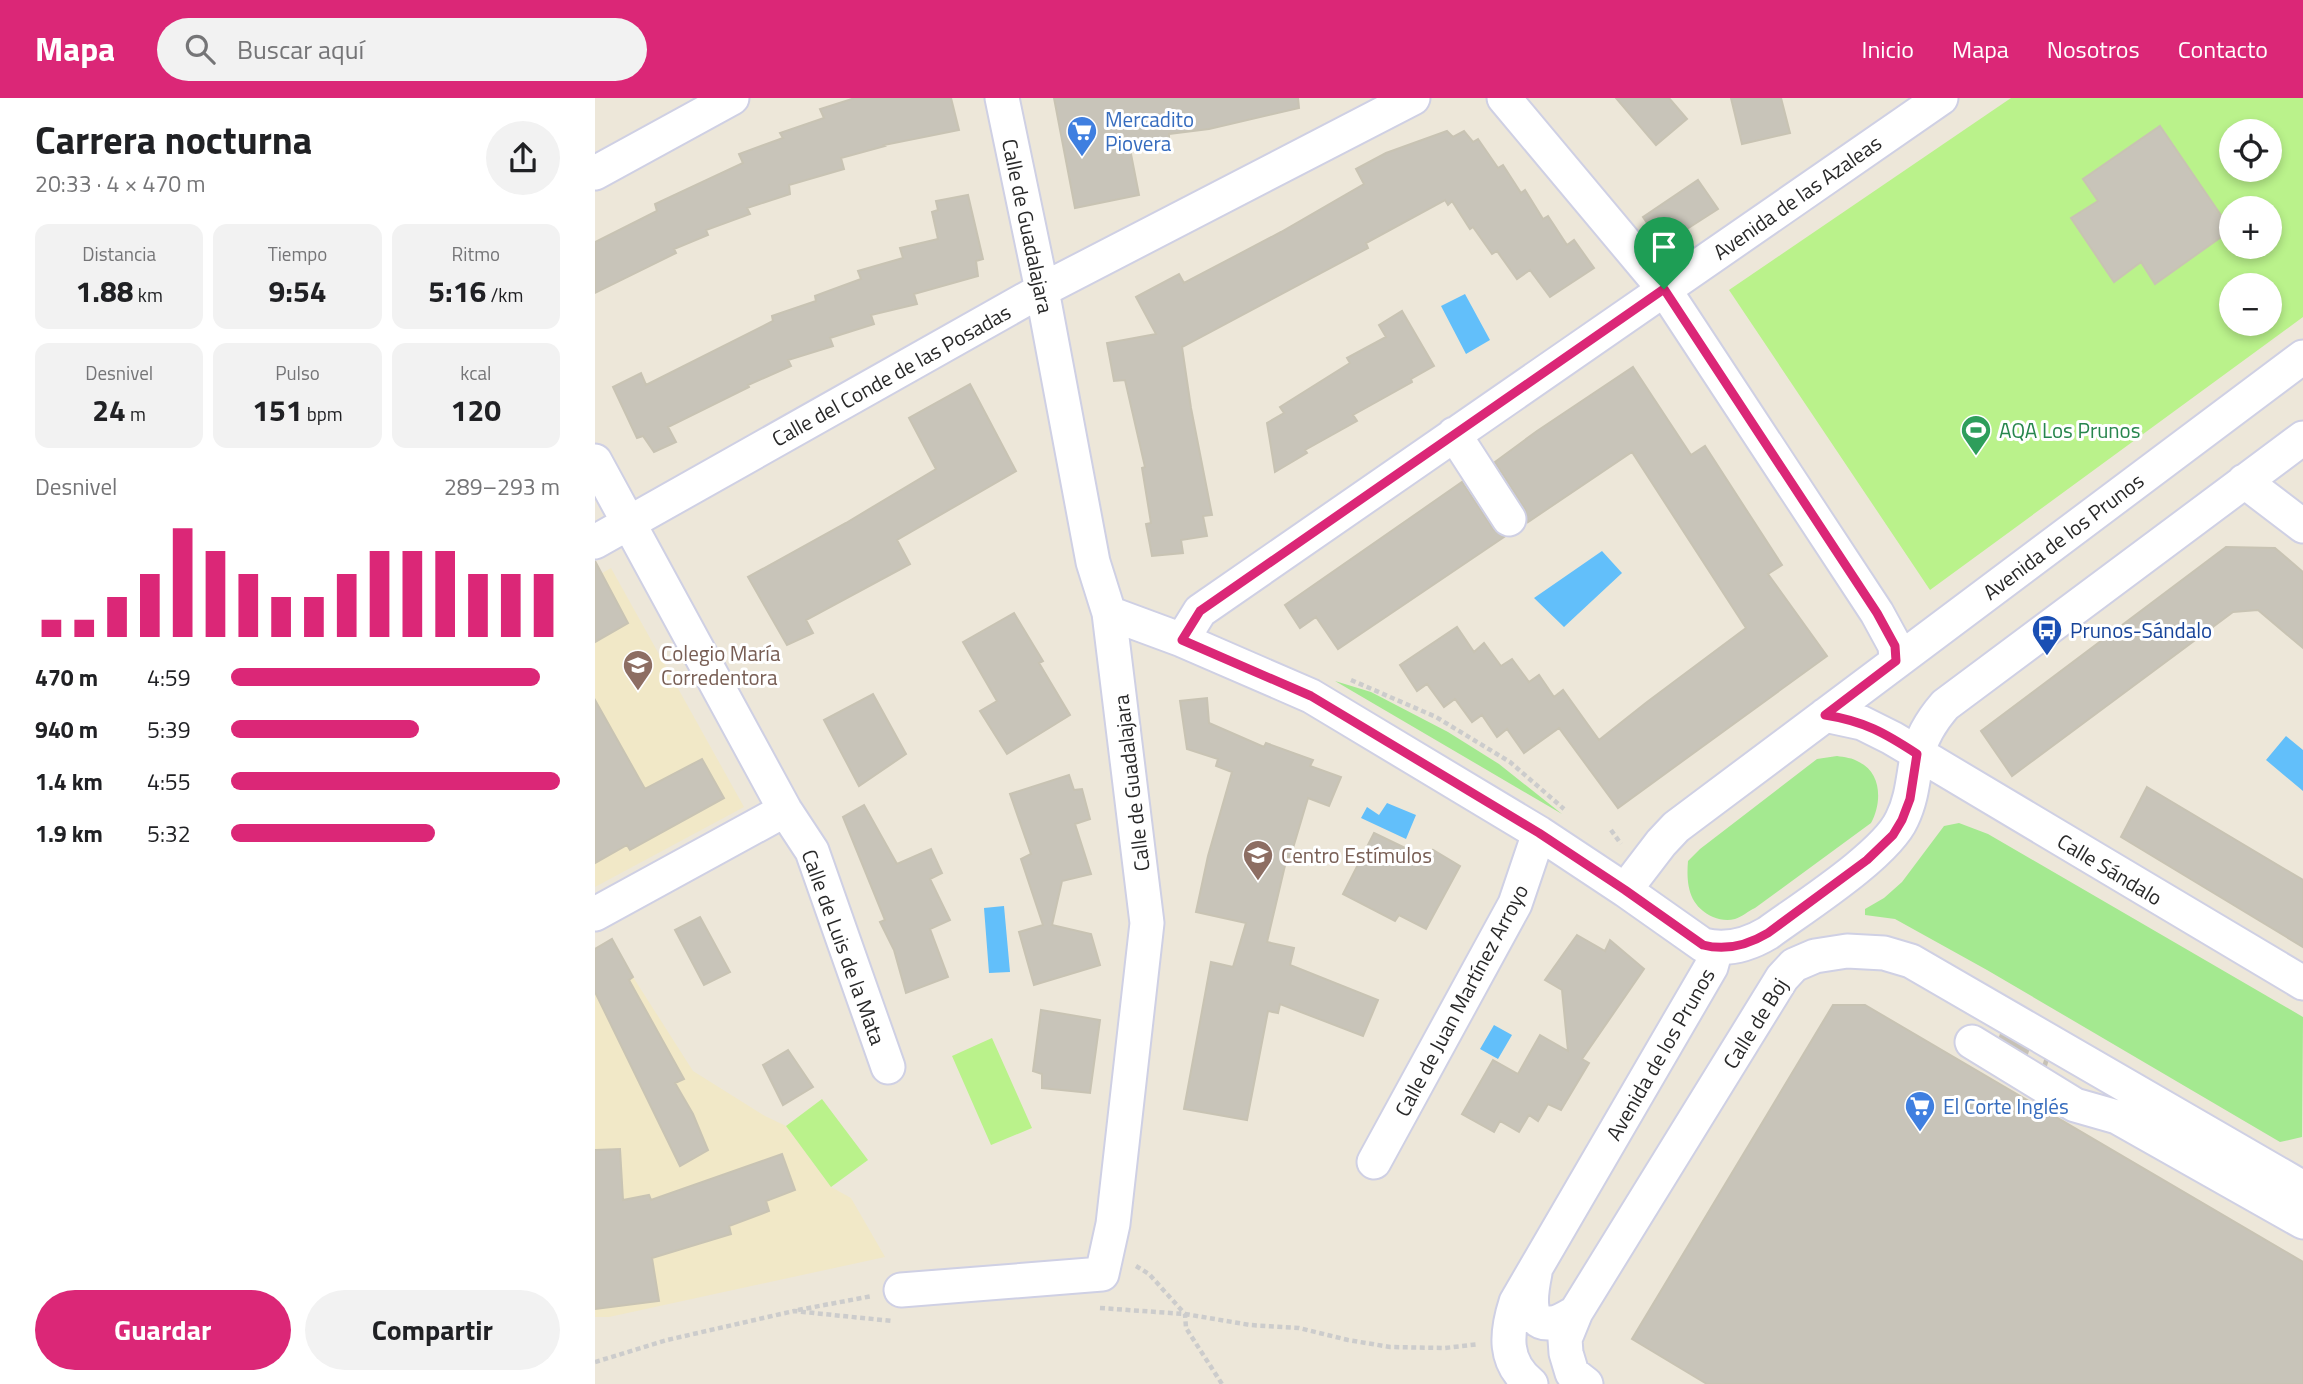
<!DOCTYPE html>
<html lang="es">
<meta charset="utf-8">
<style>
body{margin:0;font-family:"Titillium Web",sans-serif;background:#f2f2f2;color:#202124;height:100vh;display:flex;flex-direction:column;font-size:26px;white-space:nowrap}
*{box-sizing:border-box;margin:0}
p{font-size:23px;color:#757577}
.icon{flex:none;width:38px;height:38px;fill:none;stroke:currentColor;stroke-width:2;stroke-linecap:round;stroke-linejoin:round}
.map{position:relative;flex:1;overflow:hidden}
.drawer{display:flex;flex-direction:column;background:#fff;width:595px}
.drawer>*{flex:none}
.buttons{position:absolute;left:1624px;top:21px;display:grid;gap:14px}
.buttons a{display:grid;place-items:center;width:63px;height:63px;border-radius:50%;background:#fff;box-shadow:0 4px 10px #0003;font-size:35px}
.pin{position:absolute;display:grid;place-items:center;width:60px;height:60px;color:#fff;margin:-72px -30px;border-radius:50% 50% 50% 0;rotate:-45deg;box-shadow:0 0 7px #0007}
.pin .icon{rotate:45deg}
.round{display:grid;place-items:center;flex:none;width:74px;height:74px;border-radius:37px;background:#f2f2f2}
.summary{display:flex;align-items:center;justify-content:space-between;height:119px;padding:0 35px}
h1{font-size:38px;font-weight:700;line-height:52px}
.metrics{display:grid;grid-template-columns:repeat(3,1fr);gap:10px;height:119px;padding:7px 35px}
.metrics div{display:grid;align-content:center;border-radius:14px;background:#f2f2f2;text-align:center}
.metrics b{font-size:30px;font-weight:700}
.metrics small{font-size:19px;font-weight:400}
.metrics p{font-size:19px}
.chart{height:196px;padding:14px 35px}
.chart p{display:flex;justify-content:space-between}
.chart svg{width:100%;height:126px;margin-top:7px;stroke:#db2777;stroke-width:6}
.button{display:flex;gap:14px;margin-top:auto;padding:14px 35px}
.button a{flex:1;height:80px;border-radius:42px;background:#db2777;color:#fff;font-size:28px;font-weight:700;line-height:80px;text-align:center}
.button a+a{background:#f2f2f2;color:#202124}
ul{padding:0 35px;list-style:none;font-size:23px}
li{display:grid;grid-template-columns:112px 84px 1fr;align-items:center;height:52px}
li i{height:18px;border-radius:9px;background:#db2777}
header{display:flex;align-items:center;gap:42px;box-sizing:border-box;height:98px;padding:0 35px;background:#db2777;color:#fff}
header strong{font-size:33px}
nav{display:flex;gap:38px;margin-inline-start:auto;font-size:24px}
.search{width:490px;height:63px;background:#f2f2f2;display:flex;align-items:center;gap:18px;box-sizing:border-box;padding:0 24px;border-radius:38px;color:#757577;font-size:26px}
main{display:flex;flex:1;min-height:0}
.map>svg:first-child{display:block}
.education{fill:#f1e8c7}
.green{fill:#a4e990}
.pitch{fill:#baf28b;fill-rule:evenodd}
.water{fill:#62bffa}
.building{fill:#c8c4b9;stroke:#c8c3b3;stroke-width:2}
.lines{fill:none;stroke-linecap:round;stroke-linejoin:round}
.minor-tunnel{stroke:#c6c1b6;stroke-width:33;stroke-dasharray:33 17;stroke-linecap:butt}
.minor-casing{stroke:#cfd0e4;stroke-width:37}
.path{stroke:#ccc;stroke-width:4.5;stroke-dasharray:5 3.5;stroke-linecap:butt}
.minor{stroke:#fff;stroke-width:33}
.route-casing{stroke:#fff;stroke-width:14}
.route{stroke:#db2777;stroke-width:9}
.labels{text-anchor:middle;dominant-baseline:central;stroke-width:6;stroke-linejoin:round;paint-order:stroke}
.shop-label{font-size:21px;fill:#366cbe;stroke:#fff;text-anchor:start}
.street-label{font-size:21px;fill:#292929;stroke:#fff}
.leisure-label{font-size:21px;fill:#27864d;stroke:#fff;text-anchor:start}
.transit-label{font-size:21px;fill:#164399;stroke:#fff;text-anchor:start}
.education-label{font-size:21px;fill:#785e54;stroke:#fff;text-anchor:start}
</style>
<header>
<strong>Mapa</strong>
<div class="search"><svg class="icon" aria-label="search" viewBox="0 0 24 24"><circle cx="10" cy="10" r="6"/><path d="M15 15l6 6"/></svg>Buscar aquí</div>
<nav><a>Inicio</a><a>Mapa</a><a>Nosotros</a><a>Contacto</a></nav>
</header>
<main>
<section class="drawer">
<div class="summary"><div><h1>Carrera nocturna</h1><p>20:33 · 4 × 470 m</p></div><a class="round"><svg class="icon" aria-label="share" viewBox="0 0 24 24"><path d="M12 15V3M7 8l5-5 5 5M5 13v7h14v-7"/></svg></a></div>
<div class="metrics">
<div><p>Distancia</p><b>1.88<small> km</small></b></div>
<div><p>Tiempo</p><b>9:54</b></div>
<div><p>Ritmo</p><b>5:16<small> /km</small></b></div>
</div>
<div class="metrics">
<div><p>Desnivel</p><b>24<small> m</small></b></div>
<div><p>Pulso</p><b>151<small> bpm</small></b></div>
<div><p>kcal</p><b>120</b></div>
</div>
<div class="chart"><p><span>Desnivel</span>289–293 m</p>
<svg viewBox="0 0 160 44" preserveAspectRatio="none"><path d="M5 44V38M15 44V38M25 44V30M35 44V22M45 44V6M55 44V14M65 44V22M75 44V30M85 44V30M95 44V22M105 44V14M115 44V14M125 44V14M135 44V22M145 44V22M155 44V22"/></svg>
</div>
<ul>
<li><b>470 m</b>4:59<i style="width:94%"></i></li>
<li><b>940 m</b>5:39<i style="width:57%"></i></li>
<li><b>1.4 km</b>4:55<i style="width:100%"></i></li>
<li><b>1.9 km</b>5:32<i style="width:62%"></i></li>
</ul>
<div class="button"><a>Guardar</a><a>Compartir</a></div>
</section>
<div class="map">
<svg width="1708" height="1286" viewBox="0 0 1708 1286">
<rect width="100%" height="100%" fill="#ede7d9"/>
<!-- education -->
<path class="education" d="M 16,470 L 149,709 L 0,789 L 0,479 Z
M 17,841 L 38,879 L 98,973 L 170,1018 L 191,1028 L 236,1089 L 256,1100 L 290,1159 L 14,1219 L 0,1219 L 0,851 Z"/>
<!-- green -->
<path class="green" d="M 740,583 L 776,594 L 853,634 L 904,666 L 967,716 Z
M 1242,658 C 1249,659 1258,660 1264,664 C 1287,675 1287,705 1276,725 L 1160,810 C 1153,813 1147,819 1140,821 C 1133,823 1125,822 1118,819 C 1094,808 1091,787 1093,763 L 1105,751 L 1222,661 Z
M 1364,725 L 1393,736 L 1708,919 L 1707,1039 L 1685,1044 L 1392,872 L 1300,821 L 1270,817 L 1270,811 L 1289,800 L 1307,784 L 1349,728 Z"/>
<!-- pitch -->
<path class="pitch" d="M 1416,0 L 1708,0 L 1708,219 L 1335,492 L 1134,192 ZM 1636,33 L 1675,33 L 1675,72 L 1636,72 ZM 1636,110 L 1675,110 L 1675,149 L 1636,149 ZM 1636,187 L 1675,187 L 1675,226 L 1636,226 Z
M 397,940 L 437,1030 L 396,1047 L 357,958 Z
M 227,1001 L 273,1062 L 236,1089 L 191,1028 Z"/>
<!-- water -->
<path class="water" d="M 870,196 L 895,242 L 871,256 L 846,208 Z
M 1007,453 L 1027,475 L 969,529 L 939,500 Z
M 1691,638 L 1708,652 L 1708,693 L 1671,662 Z
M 792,705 L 821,717 L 811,741 L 766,720 L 772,709 L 784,717 Z
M 409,808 L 415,874 L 394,875 L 389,810 Z
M 899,927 L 917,937 L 903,961 L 885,951 Z"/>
<!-- building -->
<path class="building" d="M 260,0 L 356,0 L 364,32 L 289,47 L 290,48 L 246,60 L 249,71 L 194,87 L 195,96 L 152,110 L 155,116 L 111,132 L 113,137 L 79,151 L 81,155 L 0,195 L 0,144 L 62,113 L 60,106 L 148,65 L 144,56 L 188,40 L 185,35 L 229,20 L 225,11 Z
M 459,0 L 703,0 L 704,10 L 614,31 L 574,36 L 574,43 L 535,51 L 544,97 L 480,110 Z
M 1021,0 L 1074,0 L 1092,21 L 1061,47 Z
M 1136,0 L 1186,0 L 1195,35 L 1147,46 Z
M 1565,28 L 1636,132 L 1560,186 L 1546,164 L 1519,184 L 1476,120 L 1503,103 L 1488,81 Z
M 852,33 L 858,39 L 869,33 L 878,44 L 883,41 L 903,70 L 908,67 L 926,95 L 930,92 L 948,121 L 953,118 L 972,147 L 979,142 L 999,170 L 955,199 L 935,172 L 922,181 L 902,153 L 897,156 L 878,129 L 875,131 L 857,103 L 853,107 L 850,102 L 771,145 L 773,150 L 587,249 L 596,310 L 617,417 L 608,418 L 612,438 L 586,442 L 588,455 L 557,458 L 551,426 L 556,425 L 547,370 L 550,369 L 530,282 L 519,283 L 512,245 L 561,236 L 541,199 L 584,176 L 589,185 L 686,134 L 769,86 L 761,71 L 791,55 Z
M 1103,82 L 1123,111 L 1067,147 L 1048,119 Z
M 373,97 L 388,161 L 381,163 L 383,178 L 319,196 L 322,206 L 276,217 L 279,226 L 235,240 L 238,248 L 193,262 L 196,268 L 153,287 L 154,289 L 73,329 L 81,344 L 59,354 L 48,338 L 42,340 L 18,289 L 46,275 L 51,287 L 178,223 L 177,218 L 221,203 L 220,198 L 266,181 L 263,173 L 308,160 L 305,150 L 343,141 L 337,114 L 343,112 L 341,103 Z
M 807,213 L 839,268 L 816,281 L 817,284 L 758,317 L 762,323 L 710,352 L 712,355 L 680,374 L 672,325 L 689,315 L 685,309 L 755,265 L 752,260 L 791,239 L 784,227 Z
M 1038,269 L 1096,357 L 1110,348 L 1187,467 L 1173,476 L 1232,558 L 1023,710 L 964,630 L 929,655 L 912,631 L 902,639 L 887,617 L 877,624 L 860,601 L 849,609 L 832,586 L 822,593 L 805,567 L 862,529 L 879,554 L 889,545 L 906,568 L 917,561 L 934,584 L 944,577 L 959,599 L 968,592 L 1004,642 L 1052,604 L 1151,530 L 1037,354 L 933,424 L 930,411 L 900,364 L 942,333 Z
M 375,286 L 421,373 L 302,442 L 315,466 L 211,522 L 218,535 L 192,547 L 153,479 L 251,425 L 341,371 L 314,320 Z
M 867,384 L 898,431 L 909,439 L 743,551 L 721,519 L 705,530 L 690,507 Z
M 1631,449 L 1680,450 L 1708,474 L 1708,550 L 1663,512 L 1638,514 L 1417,678 L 1386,633 Z
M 0,463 L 33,525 L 0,544 Z
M 419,515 L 448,563 L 444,565 L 475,617 L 412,656 L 385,613 L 402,603 L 368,544 Z
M 278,596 L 311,656 L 264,688 L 229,622 Z
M 612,600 L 614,625 L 669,649 L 671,645 L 718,662 L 715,668 L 746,679 L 734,708 L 713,700 L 695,760 L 692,759 L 672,844 L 699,850 L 695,867 L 783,902 L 768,938 L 685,906 L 683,915 L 673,913 L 652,1022 L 589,1011 L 616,864 L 638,869 L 651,825 L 601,814 L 613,758 L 637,674 L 621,668 L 623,661 L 592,651 L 585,603 Z
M 0,602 L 50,691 L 107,661 L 129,700 L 35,752 L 32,747 L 0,765 Z
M 474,677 L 479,692 L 487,691 L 495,721 L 480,726 L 496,776 L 467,783 L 457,827 L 496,836 L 505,867 L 439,887 L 424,834 L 448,827 L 426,761 L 436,756 L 415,696 Z
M 1552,689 L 1708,782 L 1708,849 L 1526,739 Z
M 269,707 L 302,766 L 336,751 L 347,775 L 335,781 L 355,822 L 335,831 L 353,879 L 311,895 L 299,852 L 285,824 L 290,822 L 248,719 Z
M 779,735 L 833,761 L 838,752 L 865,768 L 831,831 L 804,817 L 800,823 L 748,796 Z
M 105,819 L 135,874 L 109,887 L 80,832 Z
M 982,837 L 1010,853 L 1015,842 L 1049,871 L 987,961 L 994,965 L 966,1012 L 953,1006 L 943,1023 L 934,1017 L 924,1034 L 905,1023 L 899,1034 L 867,1016 L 898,962 L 923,976 L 945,937 L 973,953 L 967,892 L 950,882 Z
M 17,841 L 38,879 L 34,882 L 89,981 L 80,985 L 98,1016 L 113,1052 L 85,1068 L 0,894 L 0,851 Z
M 1238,907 L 1270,907 L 1708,1164 L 1708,1286 L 1112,1286 L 1037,1241 Z
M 446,912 L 505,922 L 495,995 L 447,990 L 447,976 L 438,973 Z
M 193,952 L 218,989 L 188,1007 L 168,967 Z
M 25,1051 L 28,1102 L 54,1097 L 56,1102 L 187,1056 L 200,1092 L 171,1103 L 174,1113 L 134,1128 L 136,1136 L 57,1160 L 64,1203 L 0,1211 L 0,1052 Z"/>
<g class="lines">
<!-- minor-tunnel -->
<path class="minor-tunnel" d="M 1400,951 L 1452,968"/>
<!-- minor casing -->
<g class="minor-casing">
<path id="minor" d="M 909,0 L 1069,191 L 1282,515 L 1300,548 L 1301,563
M 0,75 L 137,0
M 859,336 L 914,421
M 0,363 L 190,712 L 217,753 L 293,969
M 1649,383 L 1708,428
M 0,444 L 447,192 L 818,0
M 514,515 L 587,542 L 716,598 L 944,735 L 1030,792 L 1108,847 C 1131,853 1153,847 1173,835 C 1207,810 1291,757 1307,721 C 1317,701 1318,680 1322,659 C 1326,640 1337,622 1350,607 L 1708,340
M 587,542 L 605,513 L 1346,0
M 1230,617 L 1267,625 L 1297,640 L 1708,885
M 1030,792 L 1066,745 L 1081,729 L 1708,259
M 0,816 L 190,712
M 1377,944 L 1480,1007 L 1522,1019 L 1708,1124
M 779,1064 L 920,806 L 944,735
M 940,1175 C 937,1190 929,1227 955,1225 C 964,1225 974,1218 981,1214
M 306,1192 L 507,1176 L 518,1126 L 552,825 L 514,515 L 498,464 L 447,192 L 407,0
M 936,1286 C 908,1264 911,1235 921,1204 L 1116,869 L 1121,851
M 991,1286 L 977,1275 L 971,1255 L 970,1241 L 981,1214 L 1187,880 L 1199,867 L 1220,858 L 1252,853 L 1289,855 L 1316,863 L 1708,1090"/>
</g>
<!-- path -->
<path class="path" d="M 756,582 L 841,619 L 915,664 L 969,711
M 1016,732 L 1026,746
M 541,1168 L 554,1176 L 590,1216 L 591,1230 L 627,1286
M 505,1210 L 590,1216 L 655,1227 L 704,1230 L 753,1242 L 795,1249 L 850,1250 L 884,1246
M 203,1212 L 277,1198
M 0,1264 L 72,1242 L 199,1213 L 297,1223"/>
<!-- minor -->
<use href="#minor" class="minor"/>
</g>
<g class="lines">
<!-- route casing -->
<g class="route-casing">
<path id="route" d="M 1069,191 L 1282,515 L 1300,548 L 1301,563 L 1230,617 C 1269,623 1290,635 1322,656 L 1315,701 L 1307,722 L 1298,737 L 1272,762 L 1173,835 C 1153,847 1131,853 1108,847 L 1030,792 L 944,735 L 716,598 L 587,542 L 605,513 Z"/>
</g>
<!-- route -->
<use href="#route" class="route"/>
</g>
<!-- icons -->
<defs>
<g id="supermarket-pin" transform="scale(1.575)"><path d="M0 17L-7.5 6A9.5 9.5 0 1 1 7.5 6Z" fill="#3f7fe0" stroke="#fff"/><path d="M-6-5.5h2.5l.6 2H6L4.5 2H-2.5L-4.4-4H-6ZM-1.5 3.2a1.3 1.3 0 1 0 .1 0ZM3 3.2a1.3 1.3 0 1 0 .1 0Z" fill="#fff"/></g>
<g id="stadium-pin" transform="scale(1.575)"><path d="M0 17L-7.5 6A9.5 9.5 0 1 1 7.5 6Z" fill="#2e9e5b" stroke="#fff"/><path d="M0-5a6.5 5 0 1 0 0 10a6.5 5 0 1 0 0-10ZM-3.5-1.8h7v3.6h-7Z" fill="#fff"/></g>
<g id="bus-pin" transform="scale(1.575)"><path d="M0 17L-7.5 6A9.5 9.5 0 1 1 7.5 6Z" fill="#1a4fb4" stroke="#fff"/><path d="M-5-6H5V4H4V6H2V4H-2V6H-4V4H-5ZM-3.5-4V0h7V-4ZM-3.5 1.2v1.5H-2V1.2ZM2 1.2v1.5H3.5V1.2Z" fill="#fff"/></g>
<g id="school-pin" transform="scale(1.575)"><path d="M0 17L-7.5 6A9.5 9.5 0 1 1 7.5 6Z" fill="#8d6e63" stroke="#fff"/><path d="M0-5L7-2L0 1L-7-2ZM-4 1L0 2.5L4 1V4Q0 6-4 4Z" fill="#fff"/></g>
</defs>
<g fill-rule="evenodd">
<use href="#supermarket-pin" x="487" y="33"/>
<use href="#stadium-pin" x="1381" y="332"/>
<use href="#bus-pin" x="1452" y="532"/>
<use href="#school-pin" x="43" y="567"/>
<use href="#school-pin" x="663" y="757"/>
<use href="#supermarket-pin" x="1325" y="1008"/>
</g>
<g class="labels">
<!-- shop labels -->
<g class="shop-label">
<text x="510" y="21">Mercadito<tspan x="510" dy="24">Piovera</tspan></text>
<text x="1348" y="1008">El Corte Inglés</text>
</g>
<!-- street labels -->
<g class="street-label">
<text transform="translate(1202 99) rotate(-35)">Avenida de las Azaleas</text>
<text transform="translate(433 128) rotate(78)">Calle de Guadalajara</text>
<text transform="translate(296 277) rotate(-29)">Calle del Conde de las Posadas</text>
<text transform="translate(1468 438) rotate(-37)">Avenida de los Prunos</text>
<text transform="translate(536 685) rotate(-97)">Calle de Guadalajara</text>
<text transform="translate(1515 771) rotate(31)">Calle Sándalo</text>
<text transform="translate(249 849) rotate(70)">Calle de Luis de la Mata</text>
<text transform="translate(866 902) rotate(-62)">Calle de Juan Martínez Arroyo</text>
<text transform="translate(1160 925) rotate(-58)">Calle de Boj</text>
<text transform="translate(1065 956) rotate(-60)">Avenida de los Prunos</text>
</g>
<!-- leisure labels -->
<g class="leisure-label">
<text x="1404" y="332">AQA Los Prunos</text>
</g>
<!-- transit labels -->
<g class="transit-label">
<text x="1475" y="532">Prunos-Sándalo</text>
</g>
<!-- education labels -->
<g class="education-label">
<text x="66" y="555">Colegio María<tspan x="66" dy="24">Corredentora</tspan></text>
<text x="686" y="757">Centro Estímulos</text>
</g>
</g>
</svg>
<div class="buttons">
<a><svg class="icon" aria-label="locate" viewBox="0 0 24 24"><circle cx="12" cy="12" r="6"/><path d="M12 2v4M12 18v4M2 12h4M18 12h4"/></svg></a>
<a>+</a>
<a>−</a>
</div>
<div class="pin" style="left:1069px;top:191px;background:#1e9e55"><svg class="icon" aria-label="arrive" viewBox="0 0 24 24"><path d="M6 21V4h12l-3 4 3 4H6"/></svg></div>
</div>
</main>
